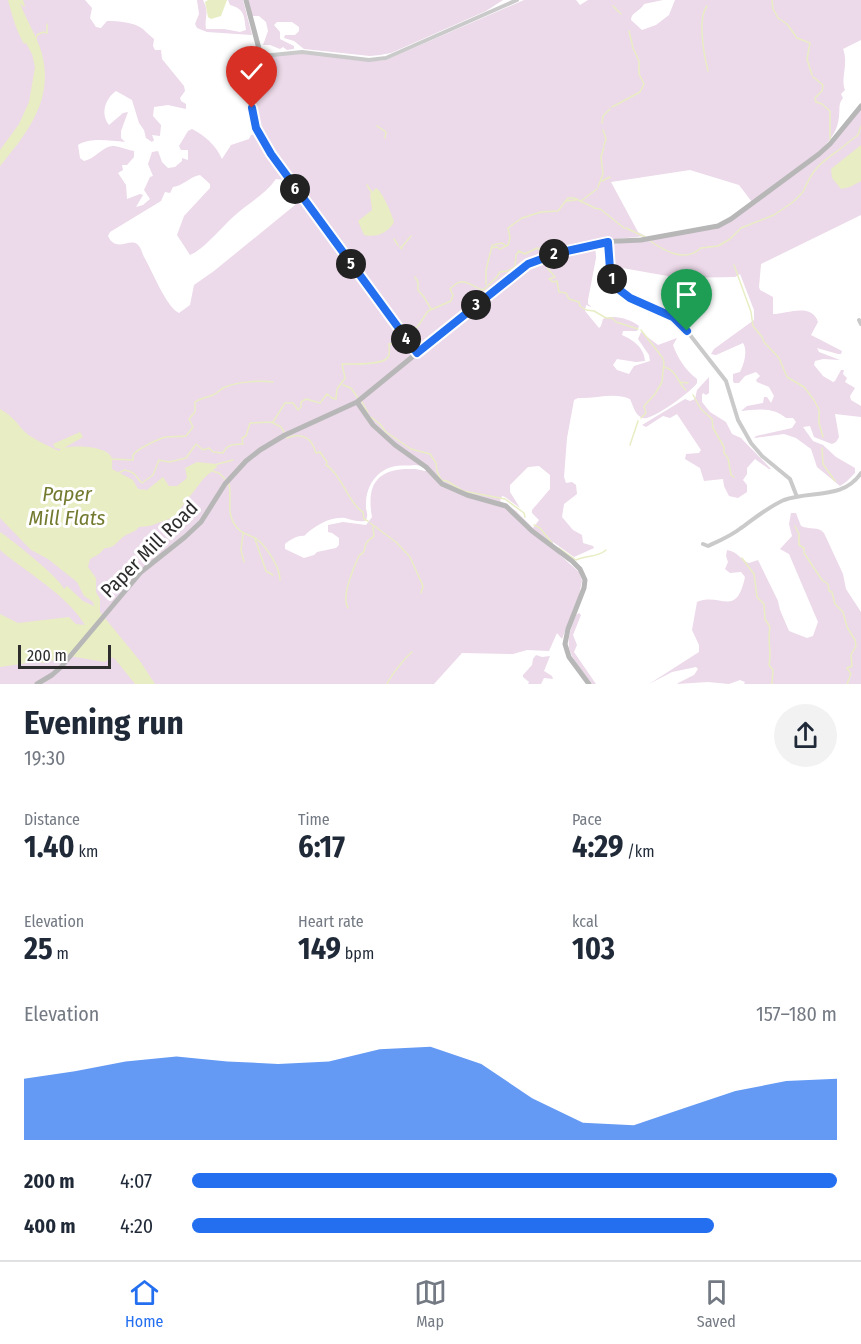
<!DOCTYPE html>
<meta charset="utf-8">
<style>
body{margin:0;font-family:"Fira Sans Condensed",sans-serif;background:#f2f2f3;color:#1f2937;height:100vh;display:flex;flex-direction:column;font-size:22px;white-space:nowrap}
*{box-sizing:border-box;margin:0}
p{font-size:20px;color:#747a83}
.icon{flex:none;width:33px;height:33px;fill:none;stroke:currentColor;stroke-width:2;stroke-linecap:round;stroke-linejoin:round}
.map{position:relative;height:684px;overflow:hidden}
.side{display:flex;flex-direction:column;background:#fff;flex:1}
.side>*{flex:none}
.scale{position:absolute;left:18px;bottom:15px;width:93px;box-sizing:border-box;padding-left:6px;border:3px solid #2d2d2d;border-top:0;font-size:16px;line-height:21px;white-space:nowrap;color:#2d2d2d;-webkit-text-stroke:4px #fff;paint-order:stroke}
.pin{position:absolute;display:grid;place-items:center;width:51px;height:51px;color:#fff;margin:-62px -26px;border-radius:50% 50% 50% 0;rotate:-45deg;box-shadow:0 0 6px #0007}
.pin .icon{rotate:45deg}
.km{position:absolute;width:30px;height:30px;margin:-15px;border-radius:50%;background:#222;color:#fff;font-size:16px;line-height:30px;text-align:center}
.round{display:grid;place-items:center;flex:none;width:63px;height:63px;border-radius:32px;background:#f2f2f3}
.head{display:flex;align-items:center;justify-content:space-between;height:102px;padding:0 24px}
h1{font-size:33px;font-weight:700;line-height:45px}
.stats{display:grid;grid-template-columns:repeat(3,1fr);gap:9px;height:102px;padding:6px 24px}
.stats div{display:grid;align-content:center}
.stats b{font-size:30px;font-weight:700}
.stats small{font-size:16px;font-weight:400}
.stats p{font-size:16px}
.chart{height:168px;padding:12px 24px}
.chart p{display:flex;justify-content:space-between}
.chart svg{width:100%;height:108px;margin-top:6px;fill:#236ff0;opacity:.7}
ul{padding:0 24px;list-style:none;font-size:20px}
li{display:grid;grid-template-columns:96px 72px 1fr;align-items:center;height:45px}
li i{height:15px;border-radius:8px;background:#236ff0}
.dock{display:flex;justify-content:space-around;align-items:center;height:84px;border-top:2px solid #e0e1e3;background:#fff;font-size:16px;color:#747a83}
.dock a{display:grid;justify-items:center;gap:3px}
.dock .active{color:#236ff0}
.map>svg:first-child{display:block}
.green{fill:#ecd9e9;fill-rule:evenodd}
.water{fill:#e9edc4}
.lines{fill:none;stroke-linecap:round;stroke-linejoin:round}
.stream{stroke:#e9edc4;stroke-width:1.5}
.street{stroke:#cacaca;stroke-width:4}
.secondary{stroke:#b7b7b7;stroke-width:5}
.route-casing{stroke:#fff;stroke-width:12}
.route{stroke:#236ff0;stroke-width:8}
.labels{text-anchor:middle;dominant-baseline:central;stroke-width:6;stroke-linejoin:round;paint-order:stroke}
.street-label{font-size:20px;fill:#2d2d2d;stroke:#fff}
.water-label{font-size:21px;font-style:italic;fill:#737a2f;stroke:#fff}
</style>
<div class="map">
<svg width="861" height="684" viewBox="0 0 861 684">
<rect width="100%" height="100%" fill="#fff"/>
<!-- green -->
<path class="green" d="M 0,0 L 85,0 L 92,8 L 90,18 L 96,27 L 101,28 L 107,21 C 118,21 134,22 143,29 C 146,32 150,36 154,39 L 153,46 L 155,50 L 161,50 L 162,59 L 184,86 L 185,91 L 180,98 L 181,101 L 186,104 L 186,109 L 168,105 L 154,107 L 153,116 L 161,125 L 160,136 L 152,135 L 154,140 L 152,142 L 146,138 L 144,130 L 139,123 L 132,100 L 116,91 C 105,99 100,114 109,125 L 123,113 L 128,112 L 121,131 L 121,138 L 125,142 C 110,141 91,137 78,145 L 80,158 L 84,161 C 95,159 104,145 114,146 C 121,147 128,150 134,151 L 134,157 L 127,165 L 122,165 L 123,170 L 118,173 L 126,185 L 127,199 L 140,194 L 143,195 L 136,207 L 143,205 L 150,199 L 144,190 L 150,177 L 153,176 L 148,164 L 152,152 L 158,151 L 162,162 L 168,168 L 175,167 L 182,161 L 182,158 L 188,160 L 188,150 L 181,150 L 179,146 L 188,131 L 192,129 C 204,135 216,145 222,159 L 231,145 L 249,139 L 251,135 L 255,134 L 285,180 L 276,179 C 265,195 247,204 233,217 C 221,228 203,250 190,255 L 177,235 L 184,216 L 210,188 L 210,184 L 200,175 C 189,177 183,186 173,187 L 170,193 L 165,192 L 161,201 L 110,232 L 108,236 C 116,253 129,238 137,244 C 141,247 142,253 144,257 C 152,270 166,307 179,313 L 190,305 L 194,285 L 214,271 L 295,205 L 297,202 L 292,192 L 293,190 L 380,307 L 385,303 L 265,142 L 253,112 L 265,58 C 303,43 347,66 386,60 L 524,0 L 576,0 L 580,5 L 588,0 L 663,0 L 644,4 C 641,11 631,12 631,20 L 642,30 L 656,25 L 669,15 L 675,0 L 861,0 L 861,40 L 843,49 C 849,64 840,79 845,90 L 841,94 L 843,98 C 838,104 840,109 839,116 C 838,130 831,139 822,149 L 752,202 L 739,185 L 690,170 L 611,182 L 638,232 L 645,236 L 589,242 L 595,243 L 596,258 L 588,300 L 588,304 L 592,307 L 586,305 L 585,311 L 599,328 L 601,326 L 603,319 C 613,314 631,319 639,326 L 637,331 L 623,331 L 622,335 C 633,340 644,347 645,361 L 636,362 L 617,359 L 613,365 L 617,370 L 629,374 L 634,366 L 650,361 L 649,355 L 638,339 L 641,332 L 658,345 L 677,338 L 673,345 C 677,357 686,371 697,379 L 697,383 C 692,391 652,421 643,418 C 635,416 633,405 630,399 C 615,392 594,399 578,398 L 574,400 L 567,438 L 564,477 L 566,483 L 572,482 L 576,485 L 577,494 L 564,504 L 562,517 L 573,530 L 582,535 L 583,543 L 593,546 L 594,548 L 574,557 L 553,542 L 552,548 L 579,572 L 582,581 L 579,595 L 562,639 L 557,633 L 549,651 L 527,650 L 513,654 L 462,653 L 434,684 L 0,684 ZM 415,465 L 423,466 L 427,471 C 422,471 419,469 413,469 C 378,468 366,483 372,517 L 366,525 L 343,522 L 328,525 L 328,532 L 332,533 L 339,538 L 339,545 L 336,548 L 317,552 L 314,555 L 304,558 L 285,549 L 285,544 C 290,540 298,535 304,536 C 314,526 331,516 345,518 C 352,520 358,522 365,521 C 370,515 365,511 366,504 C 366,486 377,469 396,466 C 402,465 408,466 415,465 ZM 539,466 L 550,475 L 550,489 L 532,510 L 532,513 L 539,520 L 533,528 L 516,511 L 500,501 L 502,496 L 505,497 L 520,508 L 510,492 L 510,485 L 528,467 Z
M 197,0 L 203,0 C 210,13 204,18 206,29 L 224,29 L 240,32 L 246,30 C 244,16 245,9 230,5 L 228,0 L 243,0 L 252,35 L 207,32 L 197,28 L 195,24 L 199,14 Z
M 248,0 L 503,0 L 486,11 L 391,53 L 380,55 L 370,56 L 304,49 L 294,41 L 284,38 L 285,35 L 295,35 L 299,31 L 299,27 L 292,22 L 277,22 L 274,25 L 280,32 L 280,39 L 294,46 L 294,49 L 287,50 L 283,47 L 280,49 L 270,45 L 263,45 L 268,31 L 266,22 L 259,16 L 252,16 Z
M 861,108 L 861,215 L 761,264 L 759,287 L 760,290 L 773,297 L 773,314 C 786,314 812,302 818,322 L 811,335 L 842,351 L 841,354 L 838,354 L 817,348 L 819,352 L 840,360 L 823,359 L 815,361 L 814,365 L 823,376 L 833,382 L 835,381 L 841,370 L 844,370 L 843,374 L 847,378 L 845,382 L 855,388 L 850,396 L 851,400 L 861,406 L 861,417 L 835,414 L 839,437 L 836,442 L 832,444 L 814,437 L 810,426 L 803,427 L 813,441 L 823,445 L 836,457 L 855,468 L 855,473 L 846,482 L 840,486 L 817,467 L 811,449 L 796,438 L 784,434 L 754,438 L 756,436 L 792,428 L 796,422 L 793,418 L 786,418 C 774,407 756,409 741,411 L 747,406 L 763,403 L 764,397 L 767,397 L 771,403 L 774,396 L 769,387 L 757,382 L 756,380 L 760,376 L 756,372 L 745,376 L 739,383 L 734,383 L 733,381 L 733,374 L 740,372 C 744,364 748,351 743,343 L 716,355 L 711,354 L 714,349 L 754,320 L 754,310 L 740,274 L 735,277 L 679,278 L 611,266 L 610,247 L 614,244 L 714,229 L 819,156 Z
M 709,377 L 709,393 L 706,395 L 703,393 L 702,395 L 702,402 L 710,412 L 726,422 L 732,434 L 741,438 L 771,469 L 769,469 L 755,459 L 747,468 L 747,474 L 743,480 L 747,485 L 747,492 L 738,498 L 729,496 L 724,486 L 723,479 L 704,481 L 700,468 L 685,459 L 686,454 L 699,453 L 701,450 L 677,414 L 670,418 L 663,416 L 646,427 L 642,425 L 685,399 L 690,401 L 695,399 L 697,390 Z
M 791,513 L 796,513 L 801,526 C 810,530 818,526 824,533 L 843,574 L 846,589 L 861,612 L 861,684 L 744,684 L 745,682 L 740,680 L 729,684 L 708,682 L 676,684 L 694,675 L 698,669 L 696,667 L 672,672 L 649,684 L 699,652 L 699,645 L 692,630 L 697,602 C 721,592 736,619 745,577 L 741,572 L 730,573 L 725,569 L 728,562 L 726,556 L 727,550 C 739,552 740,560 749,563 L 758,560 L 778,601 L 780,610 L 789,631 L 807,638 L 813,636 L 818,622 L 789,554 L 780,549 L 792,536 L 789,524 Z
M 579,613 L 581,615 L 573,635 L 577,645 L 574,652 L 596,684 L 592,684 L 590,681 C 569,653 562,650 576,615 Z
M 536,655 L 542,657 L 550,656 L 544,671 L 552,676 L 553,679 L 544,678 L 541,684 L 528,684 L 529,682 L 523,677 L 523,675 L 532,665 L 533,659 Z"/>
<!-- water -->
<path class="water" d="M 8,0 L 23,0 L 25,6 L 24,7 L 20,3 C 26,20 37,36 42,54 C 54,100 27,133 0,166 L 0,150 L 19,124 L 29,102 L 35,67 L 32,54 L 26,43 L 24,44 C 16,30 12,15 8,0 Z
M 208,0 L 227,0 L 221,16 L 211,19 L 208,17 L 205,2 Z
M 861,145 L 861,181 L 850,187 L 841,189 L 832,178 L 831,169 Z
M 376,188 C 382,191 392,214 394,222 C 388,233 376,238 364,235 L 358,221 L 372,210 L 370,194 Z
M 0,409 C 9,414 15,420 21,428 C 29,438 47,445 59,451 L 61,449 L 55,448 L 53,444 L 80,432 L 83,437 L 64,448 C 73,445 103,446 110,455 C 113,458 112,464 112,469 L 133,480 L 138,489 L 147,490 L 163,477 L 169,486 L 177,486 L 187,478 L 185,468 L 197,462 L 216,464 L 217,467 L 204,478 L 174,517 L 150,526 L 139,527 C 135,532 132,532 126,535 C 117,540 116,548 105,548 L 99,554 L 90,559 L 88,567 L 96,578 L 96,592 L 100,599 L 100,612 L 140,661 L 155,684 L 135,684 L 115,659 L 111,657 L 105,662 L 63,655 L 47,663 L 34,662 L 0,667 L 0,614 L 18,623 L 69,617 L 76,624 L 85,625 C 65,593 28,574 0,550 L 0,532 C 11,539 62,580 64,589 L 67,586 L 83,601 L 94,606 L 93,602 L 84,596 L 77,582 L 48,559 L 31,550 L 0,518 Z"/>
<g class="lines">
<!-- stream -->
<path class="stream" d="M 772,0 L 773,9 L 778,18 L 787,24 L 797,38 L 810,43 L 807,59 L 812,75
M 613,6 L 621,14
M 707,6 C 697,18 704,55 708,71
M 35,41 L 37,35 L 43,32 L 47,33 L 47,24
M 813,77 L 823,85 L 822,91 L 815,98 L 816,102 L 822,104
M 823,105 L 830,111 L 830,139
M 612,107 L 640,92 L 644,84 L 639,74 L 639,61 L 633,48 L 629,31
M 602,123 L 603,116 L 610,109
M 377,126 L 386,132 L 385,138
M 603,130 L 606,139 L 604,145
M 850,141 L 858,135 L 861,126
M 602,181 L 610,177
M 367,185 L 372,193
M 598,187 L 603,174 L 601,157 L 604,147
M 803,192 C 816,161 825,162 849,142
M 566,201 L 576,200
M 581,201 L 597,189
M 594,208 L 600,209 L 624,228
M 626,228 L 645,237
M 394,239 L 398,245
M 649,240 C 664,251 685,263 701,248 L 718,246 L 730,239 L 741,228 L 774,215 L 793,202 L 802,193
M 493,245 L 502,243 L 505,245
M 400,247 L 402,249
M 401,248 L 411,236
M 491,248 L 497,247 L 500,249 L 508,245 L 510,238 L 508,228 L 522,218 L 541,212 L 558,211 L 568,198 L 574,198 L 593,207
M 547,258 L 547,261 L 552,266 L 548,267 L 548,269 L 555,277 L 549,279 L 553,282 L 557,281 L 559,292 L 566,293 L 569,299 L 579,302 L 580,306 L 586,310 L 594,311 L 606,318 L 612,318 L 616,322 L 638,329
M 734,265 L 751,312 L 753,326 L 762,337 L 764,342 L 779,358 L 787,377 L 804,387 L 814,400 L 819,410 L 819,423 L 823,437
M 415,277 L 418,282 L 418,290 L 424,297 L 431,309
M 486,284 L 486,270 L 492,246
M 641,330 L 662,357 L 664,362 L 662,382 L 655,394 L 644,406 L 646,413 L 641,418
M 406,335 L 418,326 L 428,311 L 451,301 L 453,295 L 450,289 C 464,274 469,286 483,290 L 496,278 L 500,272 L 507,271 L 515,267 L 516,255 L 519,251 L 525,254 L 537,248 L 543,251 L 546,255
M 664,367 C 677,370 677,382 686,390
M 680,382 L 688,383
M 343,385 L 351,388 L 358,398
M 693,395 L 701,409 L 712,419 L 713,428 L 724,447 L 724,453 L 728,458 L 731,475 L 734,477
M 362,402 L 368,413
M 371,417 L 380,424 L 386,432 L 411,449 L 430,454 L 436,463 L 437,471 L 441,480 L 447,481 L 463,491 L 505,499 L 524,513 L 525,517
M 273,422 L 285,403 L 293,403 L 298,410 L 301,407 L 301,402 L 306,399 L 320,403 L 327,394 L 332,398 L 336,399 L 337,389 L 345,378 L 342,364 C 351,364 387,366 389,355 C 390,351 389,348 389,344 L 399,343 L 402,339
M 273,423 L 281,427 L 284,432
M 287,438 C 302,432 312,438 316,453 L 320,452 L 327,462 L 326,465 C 341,474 349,504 363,512 L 364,519 L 368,521
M 630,445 L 638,421
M 822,448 L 823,464 L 835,481
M 112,459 L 133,460 L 133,455 C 137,449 158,439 166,437 C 173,436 179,437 186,436 L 193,427 L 189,419 L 195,412 L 195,402 C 201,398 206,398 213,395 C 218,393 220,389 225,387 C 238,382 259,380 273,382
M 214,465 L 233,460
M 212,471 L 219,473 L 225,479
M 118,473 L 125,470 C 138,473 135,477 142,483 L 153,475 L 159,460 L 169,462 L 186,458 L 196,444 L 203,450 L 209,448 L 213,452 L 223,453 C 228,443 234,445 243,444 L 242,438 L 246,436 L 250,423 L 273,422
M 229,484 C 232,498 226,513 235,525 C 241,535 250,534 258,540 C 267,548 280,567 280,580
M 370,523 L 396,542 L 410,557 L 423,586 L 421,593
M 534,525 L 540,528 L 552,543
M 795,526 L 799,534 L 799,545 L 804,548 L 804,553 L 822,580 L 828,584 L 829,591 L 832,592 L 835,604 L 843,612 L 847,627 L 855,640 L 856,646 L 851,655 L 852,666 L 847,668 L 851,674 L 847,684
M 243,534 L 241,550 L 244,562
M 255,539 L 266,571 L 273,575
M 559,548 L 576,560 C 587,555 597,558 606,550
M 742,558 L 754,574 L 757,597 L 764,604 L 765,619 L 770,627 C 767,640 772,652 769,665 L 773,670 L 772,684
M 348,608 C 341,596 353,570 358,558 C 360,553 361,556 364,551 C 365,548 365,544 367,542 C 369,539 372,538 374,536 L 373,527
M 387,684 C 391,675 405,658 412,652"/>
<!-- street -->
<path class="street" d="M 262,56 L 302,52 L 369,60 L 386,58 L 517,0
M 608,242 L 610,269 L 617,288 L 627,297 L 668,314 L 683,326 L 726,381 L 738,420 L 751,443 L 762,456 L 790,479 L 797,497
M 859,320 L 861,324
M 703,544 L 708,546 C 719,541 731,536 741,528 C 755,518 768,507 784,500 C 811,490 843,500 861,473"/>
<!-- secondary -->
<path class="secondary" d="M 246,0 L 262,60 L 262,73 L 252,108 L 254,122 L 261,137 L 291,183 L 416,353
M 357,402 L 373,425 L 395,445 L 426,467 L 442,484 L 467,495 L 506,506 L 532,531 L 572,561 L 580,569 L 585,580 L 584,588 L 568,629 L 565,644 L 569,657 L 589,684
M 37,684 L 52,675 L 61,667 L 141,572 L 185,537 L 201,522 L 225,484 L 246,461 L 260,450 L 285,435 L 357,402 L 509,278 L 528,264 L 558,253 L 599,242 L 641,240 L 718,226 L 731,219 L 819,154 L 830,144 L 861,106"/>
</g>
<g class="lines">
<!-- route casing -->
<g class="route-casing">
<path id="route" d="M 252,108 L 256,128 L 271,154 L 417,353 L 528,264 L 558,253 L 608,242 L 610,269 L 617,288 L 630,298 L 673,317 L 687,331"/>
</g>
<!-- route -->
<use href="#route" class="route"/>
</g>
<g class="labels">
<!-- street labels -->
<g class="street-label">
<text transform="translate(149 549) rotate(-45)">Paper Mill Road</text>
</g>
<!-- water labels -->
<g class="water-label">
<text x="67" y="494">Paper<tspan x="67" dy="24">Mill Flats</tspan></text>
</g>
</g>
</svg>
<div class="scale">200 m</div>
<div class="pin" style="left:687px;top:331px;background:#1e9e55"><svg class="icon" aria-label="arrive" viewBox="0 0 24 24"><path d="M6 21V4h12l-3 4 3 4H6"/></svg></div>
<div class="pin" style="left:252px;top:108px;background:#d93025"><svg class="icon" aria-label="check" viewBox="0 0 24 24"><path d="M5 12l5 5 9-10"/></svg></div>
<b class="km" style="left:612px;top:279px">1</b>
<b class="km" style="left:554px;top:254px">2</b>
<b class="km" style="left:476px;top:305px">3</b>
<b class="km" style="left:406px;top:339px">4</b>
<b class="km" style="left:351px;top:264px">5</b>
<b class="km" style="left:295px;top:189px">6</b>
</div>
<section class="side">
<div class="head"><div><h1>Evening run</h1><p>19:30</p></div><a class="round"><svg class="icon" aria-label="share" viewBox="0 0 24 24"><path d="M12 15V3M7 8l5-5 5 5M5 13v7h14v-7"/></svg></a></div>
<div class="stats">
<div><p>Distance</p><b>1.40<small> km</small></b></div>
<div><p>Time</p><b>6:17</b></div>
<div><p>Pace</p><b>4:29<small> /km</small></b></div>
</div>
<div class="stats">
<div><p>Elevation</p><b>25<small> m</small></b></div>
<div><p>Heart rate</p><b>149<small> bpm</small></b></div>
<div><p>kcal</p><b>103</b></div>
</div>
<div class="chart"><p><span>Elevation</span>157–180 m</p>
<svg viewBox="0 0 160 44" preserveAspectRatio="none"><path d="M0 44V19L10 16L20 12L30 10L40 12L50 13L60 12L70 7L80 6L90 13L100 27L110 37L120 38L130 31L140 24L150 20L160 19V44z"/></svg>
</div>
<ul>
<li><b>200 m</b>4:07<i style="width:100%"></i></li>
<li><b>400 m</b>4:20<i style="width:81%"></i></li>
</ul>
</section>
<nav class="dock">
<a class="active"><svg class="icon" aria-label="home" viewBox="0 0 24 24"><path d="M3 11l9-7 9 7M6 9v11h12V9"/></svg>Home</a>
<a><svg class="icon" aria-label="map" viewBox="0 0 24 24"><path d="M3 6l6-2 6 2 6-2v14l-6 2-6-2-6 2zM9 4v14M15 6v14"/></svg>Map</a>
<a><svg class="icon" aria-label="saved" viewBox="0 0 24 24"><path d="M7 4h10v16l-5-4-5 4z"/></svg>Saved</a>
</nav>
